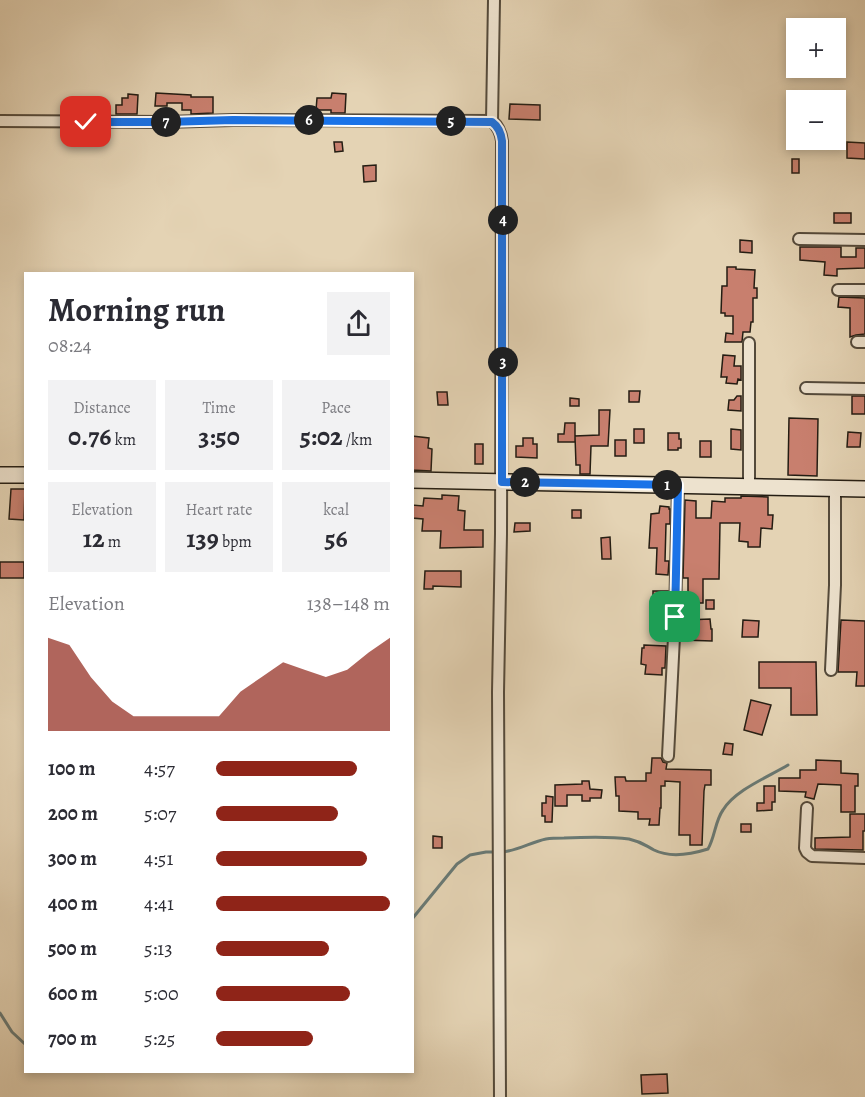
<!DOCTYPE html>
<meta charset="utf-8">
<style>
body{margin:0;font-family:Alegreya,serif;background:#f2f2f3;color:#2b2b33;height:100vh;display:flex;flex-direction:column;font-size:22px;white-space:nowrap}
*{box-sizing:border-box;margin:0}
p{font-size:20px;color:#7c7c81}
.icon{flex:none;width:33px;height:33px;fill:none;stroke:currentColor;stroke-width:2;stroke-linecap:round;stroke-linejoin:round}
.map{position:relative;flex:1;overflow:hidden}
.panel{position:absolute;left:24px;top:272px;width:390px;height:801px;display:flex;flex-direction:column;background:#fff;border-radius:0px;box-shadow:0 3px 9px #0003}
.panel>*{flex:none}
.buttons{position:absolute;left:786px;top:18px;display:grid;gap:12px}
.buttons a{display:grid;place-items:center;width:60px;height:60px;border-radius:0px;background:#fff;box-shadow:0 3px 9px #0003;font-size:30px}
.pin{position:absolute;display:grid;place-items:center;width:51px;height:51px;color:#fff;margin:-26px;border-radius:12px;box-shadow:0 3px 9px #0006}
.km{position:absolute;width:30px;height:30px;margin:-15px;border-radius:50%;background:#222;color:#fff;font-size:16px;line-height:30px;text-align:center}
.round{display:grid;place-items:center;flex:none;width:63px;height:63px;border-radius:0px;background:#f2f2f3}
.headline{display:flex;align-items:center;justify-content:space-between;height:102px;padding:0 24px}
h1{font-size:33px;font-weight:600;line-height:45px}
.figures{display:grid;grid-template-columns:repeat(3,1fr);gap:9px;height:102px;padding:6px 24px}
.figures div{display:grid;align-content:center;border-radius:0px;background:#f2f2f3;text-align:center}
.figures b{font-size:26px;font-weight:600}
.figures small{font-size:16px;font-weight:400}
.figures p{font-size:16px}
.chart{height:168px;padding:12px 24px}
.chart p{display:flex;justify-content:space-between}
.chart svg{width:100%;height:108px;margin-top:6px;fill:#8f2418;opacity:.7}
ul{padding:0 24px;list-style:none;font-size:20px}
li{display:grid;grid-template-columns:96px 72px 1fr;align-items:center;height:45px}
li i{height:15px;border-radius:8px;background:#8f2418}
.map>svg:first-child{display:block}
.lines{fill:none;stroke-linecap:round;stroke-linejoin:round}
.stream{stroke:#697974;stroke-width:3}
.building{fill:#c87f6e;stroke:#241d13;stroke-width:1.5}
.street-casing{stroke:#544a3b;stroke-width:14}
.secondary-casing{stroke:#241d13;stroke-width:18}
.street{stroke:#ede2ce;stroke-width:10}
.secondary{stroke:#ede2ce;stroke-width:15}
.route-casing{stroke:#fff;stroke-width:12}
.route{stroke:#1a73e8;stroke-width:8}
</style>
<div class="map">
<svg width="865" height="1097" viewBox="0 0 865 1097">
<rect width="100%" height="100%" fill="#e4d3b4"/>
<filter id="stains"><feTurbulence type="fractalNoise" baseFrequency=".00333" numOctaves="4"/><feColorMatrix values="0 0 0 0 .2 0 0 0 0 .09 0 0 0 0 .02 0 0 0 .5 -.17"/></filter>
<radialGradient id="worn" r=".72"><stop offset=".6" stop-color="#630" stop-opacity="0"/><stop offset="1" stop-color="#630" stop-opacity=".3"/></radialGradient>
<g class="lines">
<!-- stream -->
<path class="stream" d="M 502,852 C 517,851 531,842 546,839 C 552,838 558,838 564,838 C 585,837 608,836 629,839 C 642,842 643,844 654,850 C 670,858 692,854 708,849 C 715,837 715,821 723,810 C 735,790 768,777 788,765
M 412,919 L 457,864 L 470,855 L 486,852 L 495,852
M 0,1013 L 12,1032 L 26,1045"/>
</g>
<!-- building -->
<path class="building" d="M 156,93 L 191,95 L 191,97 L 213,97 L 213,113 L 191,114 L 191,110 L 182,110 L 182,103 L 167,103 L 167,106 L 155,106 Z
M 332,93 L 346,94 L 345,113 L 331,113 L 331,110 L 316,110 L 317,98 L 331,98 Z
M 128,94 L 138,95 L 137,114 L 116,114 L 116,105 L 122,105 L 122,98 L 128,98 Z
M 510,104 L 540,105 L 540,120 L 509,119 Z
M 334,142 L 342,142 L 343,151 L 335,152 Z
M 847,142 L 865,143 L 865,159 L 847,158 Z
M 792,159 L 799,159 L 799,173 L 792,173 Z
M 376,165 L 376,181 L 364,182 L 363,166 Z
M 834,213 L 851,213 L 851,223 L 834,223 Z
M 740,240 L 752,241 L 752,253 L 740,252 Z
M 800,247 L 841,247 L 841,257 L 856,257 L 856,248 L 865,248 L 865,268 L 837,269 L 837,276 L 824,275 L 825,262 L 800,260 Z
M 727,267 L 736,267 L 736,269 L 755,270 L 754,288 L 757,288 L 757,298 L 753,298 L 753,322 L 751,322 L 750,332 L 743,332 L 742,342 L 725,342 L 726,333 L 733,334 L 733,316 L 725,316 L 725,313 L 721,313 L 722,286 L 727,286 Z
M 839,297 L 865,298 L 865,334 L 856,335 L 850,337 L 850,308 L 838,307 Z
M 723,355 L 735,356 L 734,366 L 741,366 L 741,380 L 738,379 L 737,384 L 726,383 L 727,377 L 721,377 Z
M 629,391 L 640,391 L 639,402 L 629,402 Z
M 437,392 L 447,392 L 448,405 L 438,405 Z
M 737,396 L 741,396 L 741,411 L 728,410 L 729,400 L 734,400 Z
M 852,396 L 865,396 L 865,414 L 852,414 Z
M 570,398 L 579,399 L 579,406 L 570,406 Z
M 599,410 L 610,410 L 608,446 L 591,446 L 590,474 L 580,474 L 580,465 L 576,465 L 575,436 L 599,435 Z
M 789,418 L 818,419 L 817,476 L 788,475 Z
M 565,423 L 575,423 L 575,442 L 558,442 L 558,434 L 564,434 Z
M 634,429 L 644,429 L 644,443 L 634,443 Z
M 731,429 L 741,430 L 741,450 L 731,449 Z
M 848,432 L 861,433 L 860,447 L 847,447 Z
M 668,433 L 679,433 L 679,439 L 681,439 L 681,448 L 678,448 L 678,450 L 668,450 Z
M 412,436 L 429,438 L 428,448 L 432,449 L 431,471 L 412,470 Z
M 523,438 L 533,438 L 533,444 L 537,444 L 537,458 L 516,457 L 516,446 L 523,446 Z
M 615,440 L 626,440 L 626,456 L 615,456 Z
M 700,441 L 711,441 L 711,457 L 700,457 Z
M 475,444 L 483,444 L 483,464 L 475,464 Z
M 11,489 L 25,489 L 24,520 L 9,519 Z
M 442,495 L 459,496 L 458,510 L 465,511 L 464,530 L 483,530 L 483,547 L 440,548 L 441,531 L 422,531 L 423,519 L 412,518 L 412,505 L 423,506 L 424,498 L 442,499 Z
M 741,496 L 768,497 L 768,515 L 773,515 L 772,529 L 761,528 L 760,547 L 748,547 L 748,542 L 739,541 L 740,523 L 720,523 L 719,579 L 703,579 L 703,603 L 688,603 L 688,578 L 683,578 L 685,500 L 696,501 L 696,518 L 711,518 L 712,501 L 725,502 L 725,498 L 741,498 Z
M 660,506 L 669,507 L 669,509 L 670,509 L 670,524 L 666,524 L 665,561 L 669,561 L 668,575 L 656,574 L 657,548 L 649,548 L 651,514 L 659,513 Z
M 572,510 L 581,510 L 581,518 L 572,518 Z
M 515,523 L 530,523 L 530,531 L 514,532 Z
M 610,537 L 611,559 L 602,559 L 601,538 Z
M 0,562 L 24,562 L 24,578 L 0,578 Z
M 425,571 L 461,571 L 461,587 L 433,586 L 433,589 L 424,589 Z
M 653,591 L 668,591 L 668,601 L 666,601 L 665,614 L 655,614 L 655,606 L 653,606 Z
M 706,600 L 714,600 L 714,609 L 706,609 Z
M 710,619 L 711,629 L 712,629 L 712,641 L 682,640 L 682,628 L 687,628 L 686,620 Z
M 743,620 L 759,621 L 758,637 L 742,637 Z
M 841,620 L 865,621 L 865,686 L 856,686 L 857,672 L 838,672 Z
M 644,645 L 666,646 L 665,668 L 662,668 L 662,675 L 645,674 L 646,665 L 641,664 L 642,648 L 644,648 Z
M 759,662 L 816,662 L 817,715 L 791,715 L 791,688 L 759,688 Z
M 751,700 L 771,705 L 762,735 L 744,730 Z
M 725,743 L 733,744 L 732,755 L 723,754 Z
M 652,758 L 661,758 L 663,762 L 667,763 L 666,769 L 711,770 L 711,785 L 705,785 L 704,791 L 702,845 L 690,845 L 690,835 L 679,835 L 680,782 L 665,781 L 665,786 L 661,786 L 661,808 L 660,808 L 659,825 L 649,825 L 650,819 L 638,819 L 638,812 L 619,811 L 619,796 L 616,796 L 615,777 L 625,777 L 626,781 L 646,781 L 646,773 L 651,773 Z
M 816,760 L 841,761 L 841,773 L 858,774 L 858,786 L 855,786 L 855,812 L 841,812 L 841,785 L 818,784 L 814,799 L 805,797 L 806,792 L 779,791 L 779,778 L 800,778 L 800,770 L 816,770 Z
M 582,781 L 589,781 L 590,789 L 602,790 L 601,798 L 590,798 L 590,801 L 582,801 L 582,795 L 567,795 L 567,806 L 555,806 L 555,785 L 582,784 Z
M 764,786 L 775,786 L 775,802 L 772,802 L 772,810 L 757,811 L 757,803 L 764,803 Z
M 546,796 L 553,797 L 552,822 L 545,822 L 545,816 L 542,816 L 542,803 L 546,803 Z
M 850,814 L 865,814 L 865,831 L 863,831 L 863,850 L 815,849 L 815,838 L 850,837 Z
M 741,824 L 751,824 L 751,832 L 741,832 Z
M 433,836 L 442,837 L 442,848 L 433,848 Z
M 667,1074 L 668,1093 L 642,1094 L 641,1075 Z"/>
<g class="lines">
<!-- street casing -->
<g class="street-casing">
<path id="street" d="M 494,0 L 492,121 C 499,127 501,133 502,141 L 501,534 L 498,692 L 500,1097
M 0,121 L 166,122 L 233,120 L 492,121
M 799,239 L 865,240
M 838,290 L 865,290
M 857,342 L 865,342
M 806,388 L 865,389
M 749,487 L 749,343
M 831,670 L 835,585 L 835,488
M 668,756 L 675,617 L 678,485
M 807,808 L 805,848 L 807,852 L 812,856 L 865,858"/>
</g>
<!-- secondary casing -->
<g class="secondary-casing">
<path id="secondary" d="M 0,475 L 26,475
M 412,480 L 865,489"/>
</g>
<!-- street -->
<use href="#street" class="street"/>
<!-- secondary -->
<use href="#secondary" class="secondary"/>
</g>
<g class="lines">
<!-- route casing -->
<g class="route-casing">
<path id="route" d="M 86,122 L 166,122 L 233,120 L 492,122 C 499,127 501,133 502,141 L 502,482 L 678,485 L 675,617"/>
</g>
<!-- route -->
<use href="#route" class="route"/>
</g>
<rect width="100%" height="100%" filter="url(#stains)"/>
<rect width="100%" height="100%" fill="url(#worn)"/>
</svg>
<div class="buttons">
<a>+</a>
<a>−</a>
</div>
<div class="pin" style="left:675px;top:617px;background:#1e9e55"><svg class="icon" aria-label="arrive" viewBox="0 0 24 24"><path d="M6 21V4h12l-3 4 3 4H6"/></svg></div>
<div class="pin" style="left:86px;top:122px;background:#d93025"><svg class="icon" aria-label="check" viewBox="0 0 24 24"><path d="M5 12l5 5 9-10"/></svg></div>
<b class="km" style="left:667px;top:485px">1</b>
<b class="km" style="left:525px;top:482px">2</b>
<b class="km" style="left:503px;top:362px">3</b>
<b class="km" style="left:503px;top:220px">4</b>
<b class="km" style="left:451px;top:121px">5</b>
<b class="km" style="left:309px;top:120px">6</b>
<b class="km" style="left:166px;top:122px">7</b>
<section class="panel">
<div class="headline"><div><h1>Morning run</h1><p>08:24</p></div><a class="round"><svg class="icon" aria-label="share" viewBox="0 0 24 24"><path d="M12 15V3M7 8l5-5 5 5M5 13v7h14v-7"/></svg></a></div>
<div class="figures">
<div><p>Distance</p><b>0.76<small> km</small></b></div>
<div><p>Time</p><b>3:50</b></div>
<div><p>Pace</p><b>5:02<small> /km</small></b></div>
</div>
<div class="figures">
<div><p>Elevation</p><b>12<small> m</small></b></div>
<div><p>Heart rate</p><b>139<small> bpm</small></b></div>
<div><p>kcal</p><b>56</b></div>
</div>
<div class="chart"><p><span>Elevation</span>138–148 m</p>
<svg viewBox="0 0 160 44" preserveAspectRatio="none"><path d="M0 44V6L10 9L20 22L30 32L40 38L50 38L60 38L70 38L80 38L90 28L100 22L110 16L120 19L130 22L140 19L150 12L160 6V44z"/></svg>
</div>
<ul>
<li><b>100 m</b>4:57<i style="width:81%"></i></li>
<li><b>200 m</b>5:07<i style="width:70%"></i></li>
<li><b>300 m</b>4:51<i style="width:87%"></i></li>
<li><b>400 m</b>4:41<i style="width:100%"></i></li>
<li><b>500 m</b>5:13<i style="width:65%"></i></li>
<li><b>600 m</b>5:00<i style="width:77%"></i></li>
<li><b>700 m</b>5:25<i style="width:56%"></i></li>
</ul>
</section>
</div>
